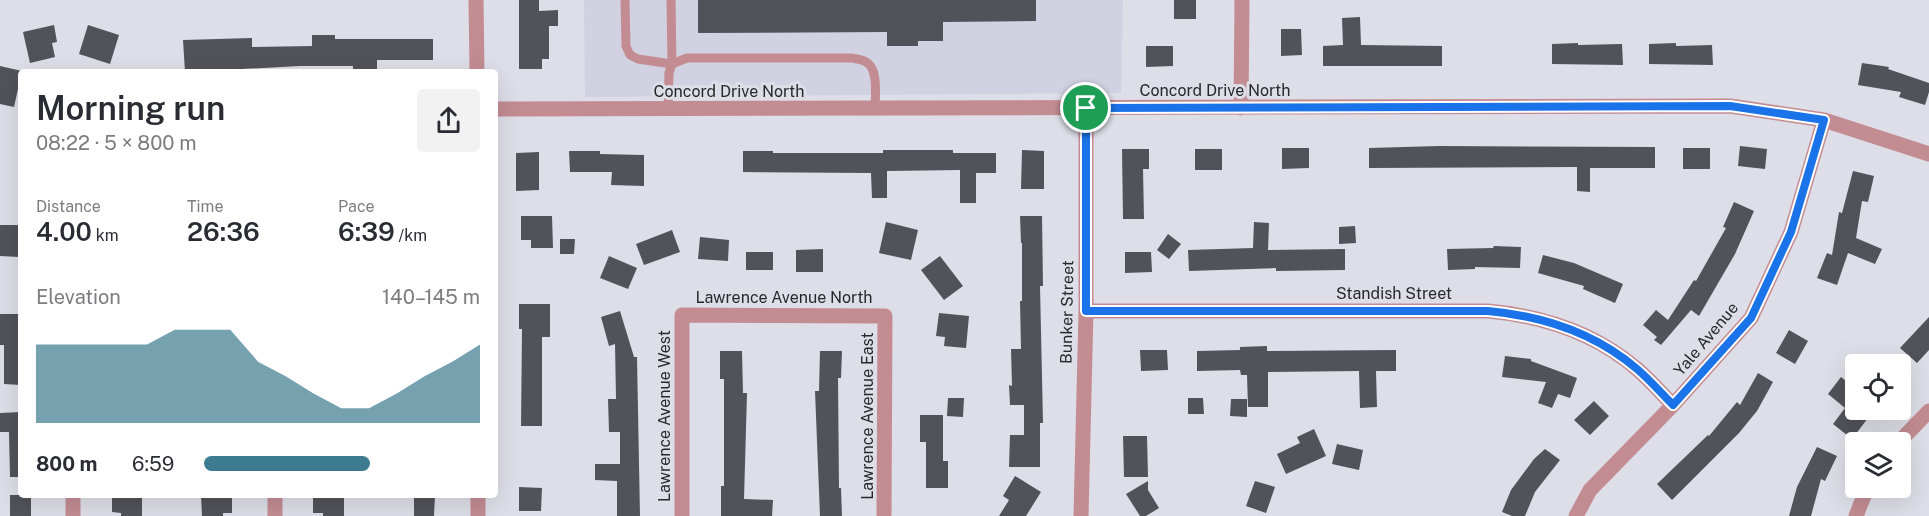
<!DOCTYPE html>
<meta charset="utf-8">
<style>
body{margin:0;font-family:"Public Sans",sans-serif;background:#f2f2f3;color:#2b2b33;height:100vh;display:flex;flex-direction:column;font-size:22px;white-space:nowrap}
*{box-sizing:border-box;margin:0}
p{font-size:20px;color:#7c7c81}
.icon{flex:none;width:33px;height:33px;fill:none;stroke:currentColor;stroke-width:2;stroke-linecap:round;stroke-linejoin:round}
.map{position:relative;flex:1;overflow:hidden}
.drawer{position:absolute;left:18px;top:69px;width:480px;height:429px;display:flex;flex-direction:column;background:#fff;border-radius:6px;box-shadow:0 6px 24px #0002}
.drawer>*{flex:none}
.tools{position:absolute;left:1845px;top:354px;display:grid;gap:12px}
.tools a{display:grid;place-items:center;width:66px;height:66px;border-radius:6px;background:#fff;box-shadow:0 6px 24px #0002;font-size:30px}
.pin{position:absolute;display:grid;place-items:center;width:51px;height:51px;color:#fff;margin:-26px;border:3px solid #fff;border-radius:50%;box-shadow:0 2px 6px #0007}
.round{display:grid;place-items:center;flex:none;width:63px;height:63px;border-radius:6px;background:#f2f2f3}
.head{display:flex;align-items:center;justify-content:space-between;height:102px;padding:0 18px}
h1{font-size:33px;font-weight:600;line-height:45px}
.metrics{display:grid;grid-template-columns:repeat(3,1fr);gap:9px;height:102px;padding:6px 18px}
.metrics div{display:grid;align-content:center}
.metrics b{font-size:26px;font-weight:600}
.metrics small{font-size:16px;font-weight:400}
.metrics p{font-size:16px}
.chart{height:168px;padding:12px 18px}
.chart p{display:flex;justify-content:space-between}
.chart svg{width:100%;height:108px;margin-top:6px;fill:#3d7c90;opacity:.7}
ul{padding:0 18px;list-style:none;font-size:20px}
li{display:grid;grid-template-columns:96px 72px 1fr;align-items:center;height:45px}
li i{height:15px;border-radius:8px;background:#3d7c90}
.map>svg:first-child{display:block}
.built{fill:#d1d1e2}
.building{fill:#52525a}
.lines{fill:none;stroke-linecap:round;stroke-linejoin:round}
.lane{stroke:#c38c93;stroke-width:9}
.street{stroke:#c38c93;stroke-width:15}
.route-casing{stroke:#fff;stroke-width:12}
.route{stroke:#1a73e8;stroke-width:8}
.labels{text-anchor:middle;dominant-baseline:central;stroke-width:6;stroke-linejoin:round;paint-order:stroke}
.street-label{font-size:16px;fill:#28282c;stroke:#dedee8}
</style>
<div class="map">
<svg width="1929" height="516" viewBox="0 0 1929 516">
<rect width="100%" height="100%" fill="#dedee8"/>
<!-- built -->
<path class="built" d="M 584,0 L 1123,0 L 1121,93 L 585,97 Z"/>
<!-- building -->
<path class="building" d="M 519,0 L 539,0 L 539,11 L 558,10 L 558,26 L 549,26 L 549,59 L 542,59 L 542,69 L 519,69 Z
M 698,0 L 1036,0 L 1036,21 L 943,22 L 943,41 L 918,41 L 918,46 L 887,46 L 887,32 L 698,33 Z
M 1174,0 L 1196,0 L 1196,19 L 1174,19 Z
M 1360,17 L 1361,45 L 1442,46 L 1442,66 L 1323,66 L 1323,46 L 1343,45 L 1342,18 Z
M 54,25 L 57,42 L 52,43 L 55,57 L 30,63 L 23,32 Z
M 88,25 L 119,35 L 110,64 L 79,54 Z
M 1281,29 L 1301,29 L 1302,55 L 1281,56 Z
M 312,35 L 335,35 L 335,39 L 433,39 L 433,60 L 377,60 L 377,70 L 353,70 L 353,66 L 300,66 L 185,72 L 183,40 L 252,38 L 252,47 L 312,46 Z
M 1578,43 L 1578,45 L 1622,44 L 1623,65 L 1552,64 L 1552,44 Z
M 1676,43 L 1676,46 L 1712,45 L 1713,65 L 1649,64 L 1649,44 Z
M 1146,46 L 1173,46 L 1173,66 L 1146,67 Z
M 1862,63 L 1889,67 L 1888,69 L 1929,83 L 1929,92 L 1925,105 L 1899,97 L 1901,92 L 1858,85 Z
M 0,66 L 22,71 L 14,107 L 0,104 Z
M 1439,146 L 1655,147 L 1655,168 L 1590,168 L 1590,192 L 1577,191 L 1577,167 L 1369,168 L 1369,148 Z
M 1740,146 L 1767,149 L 1765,169 L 1738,166 Z
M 1282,148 L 1309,148 L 1309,168 L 1282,169 Z
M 1683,148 L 1710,148 L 1710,169 L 1683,169 Z
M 1122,149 L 1149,149 L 1149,169 L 1143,169 L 1144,219 L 1123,219 Z
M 1195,149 L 1222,149 L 1222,170 L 1195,170 Z
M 883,150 L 953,150 L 953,153 L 996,153 L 996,173 L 976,173 L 976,203 L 960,203 L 960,170 L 887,171 L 887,198 L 872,198 L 871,173 L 743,172 L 743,151 L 773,151 L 773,153 L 883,153 Z
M 1022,150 L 1044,151 L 1044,189 L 1021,189 Z
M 569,151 L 600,151 L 600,154 L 644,155 L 644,186 L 611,185 L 612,172 L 570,172 Z
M 539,152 L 539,190 L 516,191 L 516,153 Z
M 1853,171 L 1874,176 L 1868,202 L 1862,201 L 1856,238 L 1882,249 L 1875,264 L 1848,253 L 1837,285 L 1817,278 L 1827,253 L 1832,255 L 1839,212 L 1842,213 Z
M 1734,202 L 1754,211 L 1735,254 L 1699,316 L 1691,310 L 1661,345 L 1654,340 L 1657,337 L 1643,325 L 1656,310 L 1668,320 L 1694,280 L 1696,281 L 1726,228 L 1723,227 Z
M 521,216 L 552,216 L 553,248 L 531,248 L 531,240 L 521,240 Z
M 1020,216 L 1042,216 L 1043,286 L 1040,286 L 1043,423 L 1040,423 L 1040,467 L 1009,467 L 1010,435 L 1024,435 L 1024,405 L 1010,405 L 1009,385 L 1012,386 L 1011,349 L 1021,349 L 1020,301 L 1022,301 L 1022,243 L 1021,243 Z
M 886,222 L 918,230 L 911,260 L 879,253 Z
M 1254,222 L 1269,223 L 1268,250 L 1345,249 L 1345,270 L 1276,271 L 1276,268 L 1189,271 L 1188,250 L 1253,248 Z
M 0,225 L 21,225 L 21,250 L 19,250 L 19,257 L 0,256 Z
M 1355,226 L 1356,243 L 1339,244 L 1339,227 Z
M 672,230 L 680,252 L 644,265 L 636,244 Z
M 1168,234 L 1181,244 L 1169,259 L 1157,250 Z
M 700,237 L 729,240 L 728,261 L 698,259 Z
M 560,239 L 575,239 L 574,254 L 560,254 Z
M 1494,246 L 1521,247 L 1520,268 L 1475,267 L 1475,269 L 1448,270 L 1447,249 L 1493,248 Z
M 823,249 L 823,272 L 796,272 L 796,250 Z
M 746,252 L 773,252 L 773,270 L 746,270 Z
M 1125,252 L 1151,252 L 1152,272 L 1125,273 Z
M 1543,255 L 1574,263 L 1623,284 L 1615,303 L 1583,289 L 1584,286 L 1538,273 Z
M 609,256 L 637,268 L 628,289 L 600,278 Z
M 940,256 L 963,286 L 944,300 L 921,270 Z
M 519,304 L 550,304 L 550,337 L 542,337 L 542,426 L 521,426 L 522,329 L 519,329 Z
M 620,311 L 634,357 L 637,357 L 640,516 L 617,516 L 617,481 L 595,480 L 595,464 L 620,464 L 620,432 L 609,432 L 608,399 L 616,399 L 615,344 L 609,346 L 601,317 Z
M 939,313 L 969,316 L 966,348 L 944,346 L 945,337 L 936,336 Z
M 0,314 L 21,314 L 21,385 L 4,384 L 4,345 L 0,345 Z
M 1929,317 L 1929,350 L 1917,363 L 1900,348 Z
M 1789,330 L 1808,341 L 1795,364 L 1776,353 Z
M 1267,346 L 1267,351 L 1396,350 L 1396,371 L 1376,371 L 1377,407 L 1360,408 L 1359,371 L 1268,372 L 1268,407 L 1248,407 L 1247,375 L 1241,375 L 1240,370 L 1197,371 L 1197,351 L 1240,350 L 1240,347 Z
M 1140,350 L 1167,350 L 1168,370 L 1141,371 Z
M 720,351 L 742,351 L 743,393 L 747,393 L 744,499 L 773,500 L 772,516 L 721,516 L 721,486 L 724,486 L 724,379 L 720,379 Z
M 820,351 L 842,351 L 841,378 L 838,378 L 839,488 L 841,488 L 842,516 L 820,516 L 815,391 L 819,391 Z
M 1505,356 L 1531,359 L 1531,361 L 1577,378 L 1570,398 L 1558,394 L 1552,408 L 1538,403 L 1546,382 L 1502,377 Z
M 1758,373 L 1773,382 L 1757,411 L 1739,433 L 1672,500 L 1657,484 L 1708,435 L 1709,436 L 1737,402 L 1740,405 Z
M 1841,377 L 1856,389 L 1856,396 L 1850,403 L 1856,410 L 1868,418 L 1852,439 L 1833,424 L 1845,408 L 1828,394 Z
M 948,398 L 964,398 L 963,417 L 947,416 Z
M 1188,398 L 1203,398 L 1204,414 L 1188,414 Z
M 1231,399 L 1247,399 L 1247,417 L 1230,416 Z
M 1594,401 L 1609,416 L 1590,435 L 1574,420 Z
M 21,412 L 21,477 L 10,477 L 9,432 L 0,432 L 0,413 Z
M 920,415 L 943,415 L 943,461 L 948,461 L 948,488 L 926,488 L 926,442 L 920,442 Z
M 1314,429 L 1326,456 L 1286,474 L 1277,454 L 1300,443 L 1297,437 Z
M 1123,436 L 1147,436 L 1148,477 L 1124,477 Z
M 1337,444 L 1363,450 L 1359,470 L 1332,464 Z
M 1817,447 L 1837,456 L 1825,481 L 1821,479 L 1811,516 L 1789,516 L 1797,487 Z
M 1545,449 L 1560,460 L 1535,492 L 1525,516 L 1512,516 L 1502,512 L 1511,490 L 1534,459 Z
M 1015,476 L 1041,492 L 1026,516 L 999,516 L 1009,500 L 1003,496 Z
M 1148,481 L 1148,490 L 1159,508 L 1146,516 L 1140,516 L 1126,494 Z
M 1255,481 L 1275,487 L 1266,513 L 1246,506 Z
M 519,487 L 542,488 L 541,511 L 519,511 Z
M 10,495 L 31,495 L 31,516 L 10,516 Z
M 112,495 L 142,495 L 142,516 L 121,516 L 121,513 L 112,512 Z
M 201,495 L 232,495 L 232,513 L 223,513 L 223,516 L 202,516 Z
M 313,495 L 344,495 L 344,516 L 323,516 L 323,513 L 313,513 Z
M 414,495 L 435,495 L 434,516 L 414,516 Z"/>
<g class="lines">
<!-- lane -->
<path class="lane" d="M 625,0 L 626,46 L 630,55 L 638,59 L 672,64 L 687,58 L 852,58 C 856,59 862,59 866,62 C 879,69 875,96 875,108
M 668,109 L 669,73 L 672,64 L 671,0"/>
<!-- street -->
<path class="street" d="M 476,0 L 477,72
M 1241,108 L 1242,0
M 495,109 L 1730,106 L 1824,120 L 1929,154
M 1086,311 L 1488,311 C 1543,316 1595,333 1637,369 C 1650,380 1662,394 1673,405
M 1899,442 L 1929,411
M 73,495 L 73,516
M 275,495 L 275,516
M 478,495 L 478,516
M 682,516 L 682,315 L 885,316 L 884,516
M 1081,516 L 1086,311 L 1086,108
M 1576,516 L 1590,490 L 1673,405 L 1751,318 L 1791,232 L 1824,120
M 1856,516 L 1867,488"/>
</g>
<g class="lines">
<!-- route casing -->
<g class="route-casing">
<path id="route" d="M 1730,106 L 1824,120 L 1791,232 L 1751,318 L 1673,405 C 1662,394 1650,380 1637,369 C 1595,333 1543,316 1488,311 L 1086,311 L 1086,108 Z"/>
</g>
<!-- route -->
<use href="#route" class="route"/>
</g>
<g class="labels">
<!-- street labels -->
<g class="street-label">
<text x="1215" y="90">Concord Drive North</text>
<text x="729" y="91">Concord Drive North</text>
<text x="1394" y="293">Standish Street</text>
<text x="784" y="297">Lawrence Avenue North</text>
<text transform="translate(1067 312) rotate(-89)">Bunker Street</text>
<text transform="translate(1706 339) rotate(-50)">Yale Avenue</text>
<text transform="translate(664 416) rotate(-90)">Lawrence Avenue West</text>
<text transform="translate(867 416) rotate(-90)">Lawrence Avenue East</text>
</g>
</g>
</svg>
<div class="tools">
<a><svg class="icon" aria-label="locate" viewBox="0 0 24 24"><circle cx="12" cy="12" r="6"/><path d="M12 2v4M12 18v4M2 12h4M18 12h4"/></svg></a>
<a><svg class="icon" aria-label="layers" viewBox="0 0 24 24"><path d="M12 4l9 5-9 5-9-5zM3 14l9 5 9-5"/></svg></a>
</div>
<div class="pin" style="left:1086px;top:108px;background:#1e9e55"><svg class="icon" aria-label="arrive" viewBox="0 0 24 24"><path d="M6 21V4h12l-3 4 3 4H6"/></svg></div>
<section class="drawer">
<div class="head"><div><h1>Morning run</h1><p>08:22 · 5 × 800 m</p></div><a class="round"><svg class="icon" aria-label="share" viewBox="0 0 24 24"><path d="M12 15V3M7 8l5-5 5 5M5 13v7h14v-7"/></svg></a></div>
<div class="metrics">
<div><p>Distance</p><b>4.00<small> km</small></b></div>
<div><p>Time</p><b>26:36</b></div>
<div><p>Pace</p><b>6:39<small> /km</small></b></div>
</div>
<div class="chart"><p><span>Elevation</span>140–145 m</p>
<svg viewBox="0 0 160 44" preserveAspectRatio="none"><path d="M0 44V12L10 12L20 12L30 12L40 12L50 6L60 6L70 6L80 19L90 25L100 32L110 38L120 38L130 32L140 25L150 19L160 12V44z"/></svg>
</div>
<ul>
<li><b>800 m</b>6:59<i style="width:60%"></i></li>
</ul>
</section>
</div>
